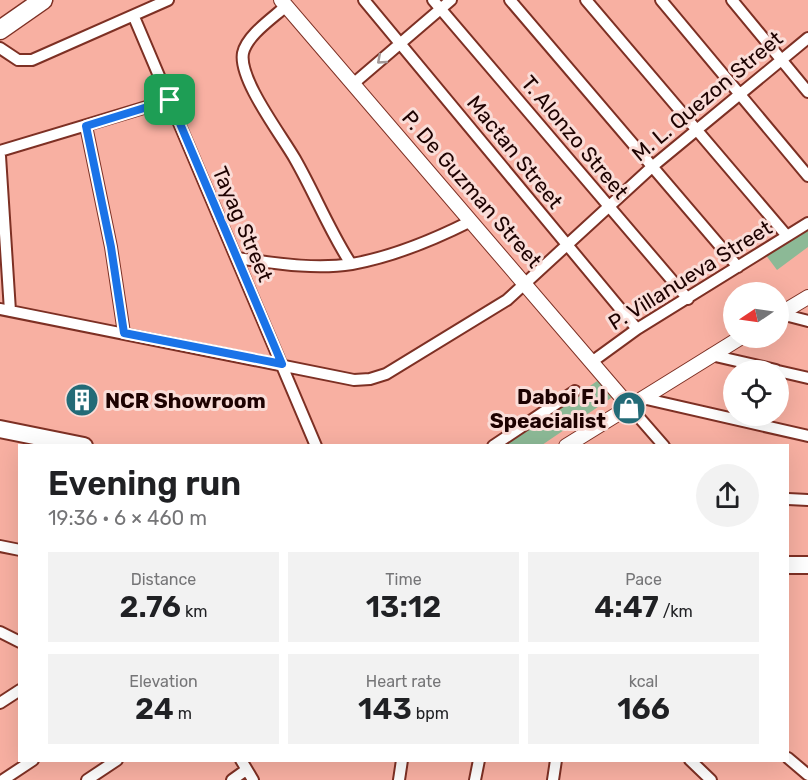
<!DOCTYPE html>
<meta charset="utf-8">
<style>
body{margin:0;font-family:Rubik,sans-serif;background:#f2f2f2;color:#202124;height:100vh;display:flex;flex-direction:column;font-size:22px;white-space:nowrap}
*{box-sizing:border-box;margin:0}
p{font-size:20px;color:#757577}
.icon{flex:none;width:33px;height:33px;fill:none;stroke:currentColor;stroke-width:2;stroke-linecap:round;stroke-linejoin:round}
.map{position:relative;flex:1;overflow:hidden}
.drawer{position:absolute;left:18px;top:444px;width:771px;height:318px;display:flex;flex-direction:column;background:#fff;border-radius:0px;box-shadow:0 6px 24px #0002}
.drawer>*{flex:none}
.needle{width:39px;rotate:257deg}
.tools{position:absolute;left:723px;top:282px;display:grid;gap:12px}
.tools a{display:grid;place-items:center;width:66px;height:66px;border-radius:50%;background:#fff;box-shadow:0 6px 24px #0002;font-size:30px}
.pin{position:absolute;display:grid;place-items:center;width:51px;height:51px;color:#fff;margin:-26px;border-radius:12px;box-shadow:0 3px 9px #0006}
.round{display:grid;place-items:center;flex:none;width:63px;height:63px;border-radius:32px;background:#f2f2f2}
.overview{display:flex;align-items:center;justify-content:space-between;height:102px;padding:0 30px}
h1{font-size:33px;font-weight:600;line-height:45px}
.stats{display:grid;grid-template-columns:repeat(3,1fr);gap:9px;height:102px;padding:6px 30px}
.stats div{display:grid;align-content:center;border-radius:0px;background:#f2f2f2;text-align:center}
.stats b{font-size:30px;font-weight:600}
.stats small{font-size:16px;font-weight:400}
.stats p{font-size:16px}
.map>svg:first-child{display:block}
.green{fill:#8cb996}
.lines{fill:none;stroke-linecap:round;stroke-linejoin:round}
.minor-casing{stroke:#7d3024;stroke-width:14}
.tertiary-casing{stroke:#7d3024;stroke-width:16}
.primary-casing{stroke:#7d3024;stroke-width:20}
.trunk-casing{stroke:#7d3024;stroke-width:21}
.minor{stroke:#fff;stroke-width:10}
.tertiary{stroke:#fff;stroke-width:14}
.primary{stroke:#fff;stroke-width:16}
.trunk{stroke:#fff;stroke-width:18}
.oneway{stroke:#a59a99}
.route-casing{stroke:#fff;stroke-width:12}
.route{stroke:#1a73e8;stroke-width:8}
.labels{text-anchor:middle;dominant-baseline:central;stroke-width:6;stroke-linejoin:round;paint-order:stroke}
.street-label{font-size:21px;fill:#1d0201;stroke:#faddd8}
.poi-label{font-size:21px;font-weight:bold;fill:#1d0201;stroke:#faddd8;text-anchor:end}
</style>
<div class="map">
<svg width="808" height="780" viewBox="0 0 808 780">
<rect width="100%" height="100%" fill="#f8b0a2"/>
<!-- green -->
<path class="green" d="M 804,226 L 808,232 L 808,247 L 777,270 L 765,254 Z
M 603,377 L 617,394 L 542,445 L 503,446 Z"/>
<g class="lines">
<!-- minor casing -->
<g class="minor-casing">
<path id="minor" d="M 364,0 L 637,329
M 433,0 L 688,299
M 510,0 L 738,267
M 586,0 L 787,236
M 661,0 L 808,176
M 732,0 L 808,92
M 286,6 C 273,18 247,35 243,53 C 238,79 282,136 295,159 C 315,194 329,230 351,264
M 134,17 L 316,446
M 0,48 L 18,60 L 32,60 L 168,0
M 353,84 L 451,0
M 86,126 L 111,247 L 124,333
M 0,151 L 170,100
M 0,156 L 10,311
M 237,258 C 274,263 314,270 352,264 C 391,257 433,240 469,222
M 0,309 L 354,380 L 370,379 L 386,374 L 507,300 L 653,166 L 808,38
M 781,314 L 808,321
M 711,355 L 776,370
M 593,361 L 637,329 L 808,223
M 778,371 L 808,378
M 642,398 L 808,436
M 630,407 L 664,446
M 493,446 L 575,391
M 788,499 L 808,500
M 0,546 L 20,550
M 0,632 L 20,642
M 0,703 L 20,690
M 788,758 L 808,775
M 241,760 L 253,780
M 690,760 L 711,780
M 3,780 L 33,760
M 87,780 L 117,760
M 232,780 L 246,770
M 399,780 L 402,760
M 475,780 L 479,760
M 553,780 L 556,760"/>
</g>
<!-- tertiary casing -->
<g class="tertiary-casing">
<path id="tertiary" d="M 281,0 L 630,407
M 778,315 L 808,297
M 566,446 L 740,338"/>
</g>
<!-- primary casing -->
<g class="primary-casing">
<path id="primary" d="M 0,429 L 84,446
M 788,565 L 808,565"/>
</g>
<!-- trunk casing -->
<g class="trunk-casing">
<path id="trunk" d="M 0,30 L 43,0"/>
</g>
<!-- minor -->
<use href="#minor" class="minor"/>
<!-- tertiary -->
<use href="#tertiary" class="tertiary"/>
<!-- primary -->
<use href="#primary" class="primary"/>
<!-- trunk -->
<use href="#trunk" class="trunk"/>
</g>
<!-- one-way arrows -->
<defs><path id="oneway-chevron" d="M-2-3.5L2.5 0L-2 3.5" fill="none" stroke-width="1.6" stroke-linecap="round" stroke-linejoin="round" transform="scale(1.5)"/></defs>
<use class="oneway" href="#oneway-chevron" transform="translate(381 60) rotate(139)"/>
<g class="lines">
<!-- route casing -->
<g class="route-casing">
<path id="route" d="M 170,100 L 282,364 L 124,333 L 111,247 L 86,126 Z"/>
</g>
<!-- route -->
<use href="#route" class="route"/>
</g>
<!-- icons -->
<defs>
<g id="building-disc" transform="scale(1.725)"><circle r="9.5" fill="#236b77" stroke="#faddd8"/><path d="M-4-6H4V6H1V3H-1V6H-4ZM-2.5-4.3h1.7v1.8h-1.7ZM.8-4.3h1.7v1.8H.8ZM-2.5-1h1.7V.8h-1.7ZM.8-1h1.7V.8H.8Z" fill="#fff"/></g>
<g id="shop-disc" transform="scale(1.725)"><circle r="9.5" fill="#236b77" stroke="#faddd8"/><path d="M-5-2.5h2.3a2.7 3.5 0 0 1 5.4 0H5L5.5 6h-11ZM-1.5-2.5h3a1.5 2.3 0 0 0-3 0Z" fill="#fff"/></g>
</defs>
<g fill-rule="evenodd">
<use href="#building-disc" x="82" y="400"/>
<use href="#shop-disc" x="629" y="408"/>
</g>
<g class="labels">
<!-- street labels -->
<g class="street-label">
<text transform="translate(707 96) rotate(-40)">M. L. Quezon Street</text>
<text transform="translate(575 137) rotate(50)">T. Alonzo Street</text>
<text transform="translate(515 152) rotate(51)">Mactan Street</text>
<text transform="translate(472 189) rotate(49)">P. De Guzman Street</text>
<text transform="translate(243 224) rotate(67)">Tayag Street</text>
<text transform="translate(690 275) rotate(-32)">P. Villanueva Street</text>
</g>
<!-- poi labels -->
<g class="poi-label">
<text x="606" y="396">Daboi F.I<tspan x="606" dy="24">Speacialist</tspan></text>
<text x="105" y="400" text-anchor="start">NCR Showroom</text>
</g>
</g>
</svg>
<div class="tools">
<a><svg class="needle" viewBox="-14 -14 28 28"><path d="M0-13l5 13h-10z" fill="#e53935"/><path d="M0 13l5-13h-10z" fill="#757577"/></svg></a>
<a><svg class="icon" aria-label="locate" viewBox="0 0 24 24"><circle cx="12" cy="12" r="6"/><path d="M12 2v4M12 18v4M2 12h4M18 12h4"/></svg></a>
</div>
<div class="pin" style="left:170px;top:100px;background:#1e9e55"><svg class="icon" aria-label="arrive" viewBox="0 0 24 24"><path d="M6 21V4h12l-3 4 3 4H6"/></svg></div>
<section class="drawer">
<div class="overview"><div><h1>Evening run</h1><p>19:36 · 6 × 460 m</p></div><a class="round"><svg class="icon" aria-label="share" viewBox="0 0 24 24"><path d="M12 15V3M7 8l5-5 5 5M5 13v7h14v-7"/></svg></a></div>
<div class="stats">
<div><p>Distance</p><b>2.76<small> km</small></b></div>
<div><p>Time</p><b>13:12</b></div>
<div><p>Pace</p><b>4:47<small> /km</small></b></div>
</div>
<div class="stats">
<div><p>Elevation</p><b>24<small> m</small></b></div>
<div><p>Heart rate</p><b>143<small> bpm</small></b></div>
<div><p>kcal</p><b>166</b></div>
</div>
</section>
</div>
